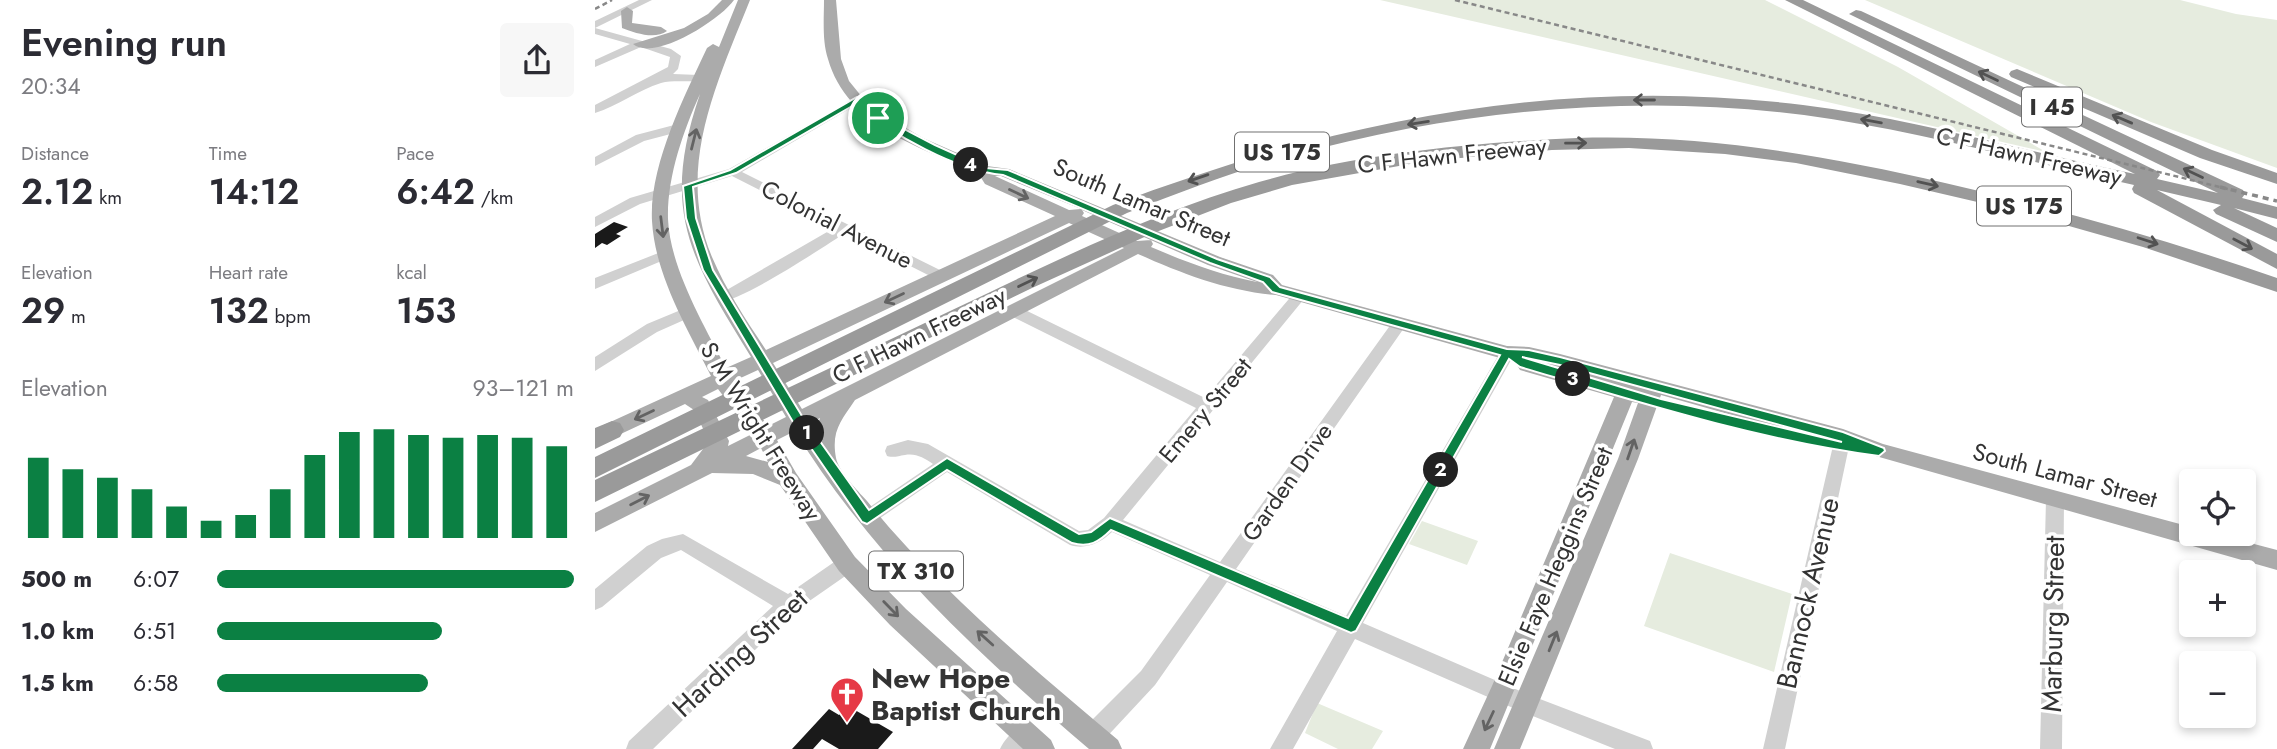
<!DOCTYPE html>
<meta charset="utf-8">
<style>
body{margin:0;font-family:Jost,sans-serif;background:#f7f7f7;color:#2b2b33;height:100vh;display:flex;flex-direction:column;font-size:26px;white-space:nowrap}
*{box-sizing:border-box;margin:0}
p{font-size:23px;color:#7c7c81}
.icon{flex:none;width:38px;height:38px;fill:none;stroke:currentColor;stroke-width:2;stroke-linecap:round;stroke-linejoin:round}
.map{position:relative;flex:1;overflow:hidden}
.side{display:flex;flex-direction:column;background:#fff;width:595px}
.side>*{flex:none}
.controls{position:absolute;left:1584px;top:469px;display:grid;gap:14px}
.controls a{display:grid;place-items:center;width:77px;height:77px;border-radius:7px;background:#fff;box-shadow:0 4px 10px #0003;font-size:35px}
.pin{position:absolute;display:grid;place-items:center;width:60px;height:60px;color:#fff;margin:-30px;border:4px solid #fff;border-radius:50%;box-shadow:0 2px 7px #0007}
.km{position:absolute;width:35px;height:35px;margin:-18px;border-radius:50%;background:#222;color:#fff;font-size:19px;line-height:35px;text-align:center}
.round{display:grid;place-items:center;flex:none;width:74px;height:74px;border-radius:7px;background:#f7f7f7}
.overview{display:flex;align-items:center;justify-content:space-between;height:119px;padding:0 21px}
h1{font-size:38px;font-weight:600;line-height:52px}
.figures{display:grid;grid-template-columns:repeat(3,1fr);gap:10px;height:119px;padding:7px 21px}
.figures div{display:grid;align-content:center}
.figures b{font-size:35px;font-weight:600}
.figures small{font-size:19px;font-weight:400}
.figures p{font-size:19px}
.chart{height:196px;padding:14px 21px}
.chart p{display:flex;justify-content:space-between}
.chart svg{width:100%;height:126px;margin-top:7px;stroke:#0b8043;stroke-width:6}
ul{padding:0 21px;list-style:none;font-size:23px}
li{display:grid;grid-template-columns:112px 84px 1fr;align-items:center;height:52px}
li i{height:18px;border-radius:9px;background:#0b8043}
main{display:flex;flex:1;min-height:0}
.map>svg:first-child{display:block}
.green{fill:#e6ecdf}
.building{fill:#1a1a1a}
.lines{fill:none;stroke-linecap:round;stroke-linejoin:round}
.minor{fill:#d0d0d0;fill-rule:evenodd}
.major{fill:#ababab;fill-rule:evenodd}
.highway{fill:#9a9a9a;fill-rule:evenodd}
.rail-far1{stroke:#888;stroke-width:2.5;stroke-dasharray:5 3.5;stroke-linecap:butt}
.rail{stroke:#888;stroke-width:3.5;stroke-dasharray:6 5;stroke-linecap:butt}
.oneway{stroke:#525252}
.oneway2{stroke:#636363}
.route{fill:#0b8043;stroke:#fff;stroke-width:2;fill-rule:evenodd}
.labels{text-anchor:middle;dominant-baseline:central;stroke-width:7;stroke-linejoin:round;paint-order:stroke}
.shield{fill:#fff;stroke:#707070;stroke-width:2}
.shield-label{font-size:23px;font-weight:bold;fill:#333}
.street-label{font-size:24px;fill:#333;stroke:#fff}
.near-street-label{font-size:28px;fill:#333;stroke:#fff}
.near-poi-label{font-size:28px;font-weight:bold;fill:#333;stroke:#fff;text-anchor:start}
</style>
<main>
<section class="side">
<div class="overview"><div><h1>Evening run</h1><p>20:34</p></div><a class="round"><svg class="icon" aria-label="share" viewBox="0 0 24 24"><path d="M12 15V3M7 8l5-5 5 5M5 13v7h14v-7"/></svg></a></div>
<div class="figures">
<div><p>Distance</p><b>2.12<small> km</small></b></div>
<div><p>Time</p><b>14:12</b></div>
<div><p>Pace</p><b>6:42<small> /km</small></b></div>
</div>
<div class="figures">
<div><p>Elevation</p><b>29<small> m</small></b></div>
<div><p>Heart rate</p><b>132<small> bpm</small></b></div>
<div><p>kcal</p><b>153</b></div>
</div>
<div class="chart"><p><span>Elevation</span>93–121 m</p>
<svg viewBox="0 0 160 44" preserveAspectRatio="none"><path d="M5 44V16M15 44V20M25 44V23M35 44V27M45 44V33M55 44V38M65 44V36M75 44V27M85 44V15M95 44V7M105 44V6M115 44V8M125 44V9M135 44V8M145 44V9M155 44V12"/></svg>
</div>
<ul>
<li><b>500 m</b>6:07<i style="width:100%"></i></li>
<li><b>1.0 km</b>6:51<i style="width:63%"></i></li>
<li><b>1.5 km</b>6:58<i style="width:59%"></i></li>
</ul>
</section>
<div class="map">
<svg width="1682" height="749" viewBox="0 0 1682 749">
<rect width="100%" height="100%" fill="#fff"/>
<!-- green -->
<path class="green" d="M 785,0 L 1170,0 L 1303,67 L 1451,152 Z
M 1270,0 L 1585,0 L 1641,14 L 1682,20 L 1682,168 L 1556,122 Z
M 827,521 L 883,541 L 872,565 L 814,544 Z
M 1075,553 L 1197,594 L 1179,672 L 1049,626 Z
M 722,703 L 788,731 L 777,749 L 743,749 L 710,733 Z"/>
<!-- building -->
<path class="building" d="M 19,222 L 33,227 L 21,234 L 26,236 L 12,245 L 7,243 L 0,248 L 0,234 Z
M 253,706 L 298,732 L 283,749 L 244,749 L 227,739 L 218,749 L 197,749 L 234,709 L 244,715 Z"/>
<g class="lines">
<!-- minor -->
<path class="minor" d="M 44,0 L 57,0 L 0,28 L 76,49 L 86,56 L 83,69 L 78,74 L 104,75 L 110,78 C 101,84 79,79 66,83 C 43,90 23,106 0,113 L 0,105 L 73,67 L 75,57 L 46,47 L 0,67 L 0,60 L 35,44 L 0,34 L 0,21 Z
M 262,97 L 266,98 L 266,102 L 147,172 L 351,273 L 353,276 L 351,279 L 341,279 L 250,233 C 230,246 140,306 123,301 L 121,298 L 123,295 L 239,228 L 137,176 L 45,204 L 0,227 L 0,217 L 35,198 L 134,169 Z
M 83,124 L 87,125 L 87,131 L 49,141 L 0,166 L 0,157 L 41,135 Z
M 71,250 L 78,254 L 76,257 L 0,289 L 0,278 Z
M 704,291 L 709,293 L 711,296 L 709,299 L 528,520 L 625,562 L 799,320 L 809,320 L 811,324 L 809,328 L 641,569 L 751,616 L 907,349 L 917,349 L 920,353 L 768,623 L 937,696 L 1055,741 L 1058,749 L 1020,749 L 925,711 L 760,639 L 698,749 L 675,749 L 742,631 L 632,582 L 560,685 L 506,743 L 498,746 L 490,743 L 487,735 L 490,727 L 546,671 L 615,575 L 517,532 C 505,543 491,550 475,545 L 352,472 L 278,523 L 272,526 L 266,523 L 263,518 L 266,513 L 338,464 C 329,458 321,453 310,455 C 302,456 300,458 292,456 L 290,451 L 292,446 L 313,440 L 333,444 L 484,531 L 493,530 L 509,518 L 601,408 L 414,315 L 412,311 L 414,307 L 424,307 L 610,398 L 699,293 Z
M 93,307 L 98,308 L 100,312 L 98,316 L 62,332 L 0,371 L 0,357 L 52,324 Z
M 1248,431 L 1254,432 L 1256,437 L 1190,749 L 1168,749 L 1240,437 L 1242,432 Z
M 1460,492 L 1466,494 L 1469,499 L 1467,749 L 1445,749 L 1451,499 L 1454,494 Z
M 88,534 L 193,594 L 245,558 L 252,556 L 259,558 L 261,564 L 259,570 L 200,611 L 58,749 L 31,749 L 34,741 L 178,606 L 86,550 L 66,558 L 7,607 L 0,610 L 0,589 L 52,546 L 67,539 Z
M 431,723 L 439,726 L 442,734 L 431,749 L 405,749 C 410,738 420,728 431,723 Z"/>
<!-- major -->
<path class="major" d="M 127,0 L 139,0 C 125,20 59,62 38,44 L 89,28 L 113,14 Z
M 143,0 L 155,0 C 122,83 80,168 117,257 C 131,290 151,320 171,350 L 460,216 L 390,184 L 383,173 C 326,148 252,126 233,59 C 227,41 229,19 229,0 L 241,0 L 246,59 L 254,81 L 267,97 L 285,113 L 328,138 L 392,166 L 414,169 L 625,257 L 678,275 L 687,285 L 912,346 L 934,347 L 965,354 L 1248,429 L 1288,444 L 1596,527 L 1596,534 L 1621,534 L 1682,550 L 1682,570 L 1066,395 L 1043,459 L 925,749 L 899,749 L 1023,459 L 1043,403 L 1037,402 L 895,749 L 868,749 L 897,686 L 1019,397 L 925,370 L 922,365 L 925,360 L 912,360 L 681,295 C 632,291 588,274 543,254 L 260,400 C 246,421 236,431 241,458 C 244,472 262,490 272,501 C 345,591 435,666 523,740 L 527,749 L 494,749 C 383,654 277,556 200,431 L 182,440 L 201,473 L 260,557 L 311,609 L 456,740 L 460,749 L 428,749 L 295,625 L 244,571 L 185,485 L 158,474 L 117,473 L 0,532 L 0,513 L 96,465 L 114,441 L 99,410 L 90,404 L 0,446 L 0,429 L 116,376 C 92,328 60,275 57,221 C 54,166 89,97 112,48 L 118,44 L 124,47 ZM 105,94 C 65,211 95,258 156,357 L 131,368 C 109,325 75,268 73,219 C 72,177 88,132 105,94 ZM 400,176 L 406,176 L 486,209 L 474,210 ZM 487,210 L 613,265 L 662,282 C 625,275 591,262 556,247 L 558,244 L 556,240 L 542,241 L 487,216 L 489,213 ZM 474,223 L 529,248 L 207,409 L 178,363 ZM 163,370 L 191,417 L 173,426 L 139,381 ZM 123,389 L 157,434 L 133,446 L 134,441 L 113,400 L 107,397 ZM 225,418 L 221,430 L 216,423 ZM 166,448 L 173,462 L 151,456 Z
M 32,7 L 38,11 L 37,23 L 66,27 L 72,31 C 60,40 40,33 27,28 L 26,11 Z"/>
<!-- highway -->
<path class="highway" d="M 1190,0 L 1208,0 L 1562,171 L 1565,175 L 1562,179 L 1623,193 L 1254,14 L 1261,10 L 1266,11 L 1648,190 L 1650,194 L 1647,198 L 1682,207 L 1682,219 L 1639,208 L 1682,228 L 1682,242 L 1621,214 L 1618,210 L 1626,205 L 1562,190 L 1682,254 L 1682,269 L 1539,193 L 1537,189 L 1539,185 C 1430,161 1320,130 1209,115 C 1038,93 861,110 696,156 C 640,171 586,192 532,213 L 0,478 L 0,457 L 518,205 C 743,120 967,75 1208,105 C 1320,119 1430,151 1540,174 Z
M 1422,69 L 1617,150 L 1682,173 L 1682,184 L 1605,158 L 1416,77 L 1414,74 L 1416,71 Z
M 982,138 C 1107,134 1229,155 1350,183 C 1463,209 1573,240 1682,278 L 1682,292 L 1548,247 L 1421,211 L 1305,184 L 1201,163 L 1130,154 L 1034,148 L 957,150 L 832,161 L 697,185 L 636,203 L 556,234 L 437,288 L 0,502 L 0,480 C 117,424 235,368 353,312 C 454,264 556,213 664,182 C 767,153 876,143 982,138 Z
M 17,421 L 25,423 L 29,430 L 25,437 L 0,449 L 0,428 Z"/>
<!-- rail-far1 -->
<path class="rail-far1" d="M 860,0 L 1633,189
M 0,9 L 17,0"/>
<!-- rail -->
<path class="rail" d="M 1625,187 L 1682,201"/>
</g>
<!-- one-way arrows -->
<defs><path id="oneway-shaft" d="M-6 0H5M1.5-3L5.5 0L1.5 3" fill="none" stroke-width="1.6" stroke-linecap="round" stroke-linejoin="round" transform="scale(1.75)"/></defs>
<g class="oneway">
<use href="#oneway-shaft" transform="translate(1393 76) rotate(-155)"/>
<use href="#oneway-shaft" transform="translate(1049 100) rotate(-180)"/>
<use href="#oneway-shaft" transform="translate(1527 119) rotate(-157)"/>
<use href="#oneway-shaft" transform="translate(1276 121) rotate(-170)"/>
<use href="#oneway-shaft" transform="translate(823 123) rotate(171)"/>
<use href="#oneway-shaft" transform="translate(981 143) rotate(-1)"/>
<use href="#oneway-shaft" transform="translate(1598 173) rotate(-155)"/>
<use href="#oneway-shaft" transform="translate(603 178) rotate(161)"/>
<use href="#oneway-shaft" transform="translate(1333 184) rotate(13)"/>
<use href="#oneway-shaft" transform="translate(1553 241) rotate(18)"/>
<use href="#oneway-shaft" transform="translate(1648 244) rotate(28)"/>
<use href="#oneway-shaft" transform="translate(433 282) rotate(-26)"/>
</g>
<g class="oneway2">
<use href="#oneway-shaft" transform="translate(99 139) rotate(-76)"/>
<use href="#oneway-shaft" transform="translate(424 194) rotate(25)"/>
<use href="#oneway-shaft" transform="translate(67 227) rotate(83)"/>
<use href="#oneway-shaft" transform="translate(299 298) rotate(155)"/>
<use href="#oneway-shaft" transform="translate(49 415) rotate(155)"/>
<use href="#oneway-shaft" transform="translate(1036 449) rotate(-71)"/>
<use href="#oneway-shaft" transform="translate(45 500) rotate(-27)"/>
<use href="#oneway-shaft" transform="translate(296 609) rotate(46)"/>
<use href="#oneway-shaft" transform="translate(390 638) rotate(-138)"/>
<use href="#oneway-shaft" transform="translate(958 641) rotate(-68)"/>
<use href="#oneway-shaft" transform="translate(894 721) rotate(115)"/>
</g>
<!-- route -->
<path class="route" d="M 262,97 L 286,117 L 340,145 L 391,168 L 413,170 L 622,259 L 675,277 L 685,287 L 912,349 L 934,350 L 965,357 L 1248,432 L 1289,448 L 1290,451 L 1284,456 C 1163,440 1043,402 925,367 L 914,359 L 761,631 L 756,633 L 516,530 C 504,542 494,548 477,543 L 352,470 L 272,524 L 267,522 L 198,422 L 108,270 L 91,218 L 88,186 L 135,170 ZM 261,104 C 296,134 361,171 408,175 L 615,263 L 668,282 L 677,292 L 905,355 L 753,618 L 515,518 L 496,532 L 484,534 L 352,458 L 274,510 L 207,416 L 118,270 L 101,218 L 98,187 L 141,173 ZM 927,357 L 965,365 L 1247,442 L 1066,399 Z"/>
<!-- icons -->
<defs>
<g id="church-pin" transform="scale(1.75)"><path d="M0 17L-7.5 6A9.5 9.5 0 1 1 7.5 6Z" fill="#e63946" stroke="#fff"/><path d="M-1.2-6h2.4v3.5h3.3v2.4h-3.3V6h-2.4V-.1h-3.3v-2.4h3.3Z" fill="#fff"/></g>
</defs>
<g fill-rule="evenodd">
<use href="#church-pin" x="252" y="694"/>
</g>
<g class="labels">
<!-- shield labels -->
<g class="shield">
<rect x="1427" y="87.5" width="60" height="39" rx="5"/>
<rect x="640" y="132.5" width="94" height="39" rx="5"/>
<rect x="1382" y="186.5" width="94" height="39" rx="5"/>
<rect x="274" y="551.5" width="94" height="39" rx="5"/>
</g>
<g class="shield-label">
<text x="1457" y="107">I 45</text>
<text x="687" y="152">US 175</text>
<text x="1429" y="206">US 175</text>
<text x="321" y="571">TX 310</text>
</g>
<!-- street labels -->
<g class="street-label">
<text transform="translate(857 155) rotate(-6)">C F Hawn Freeway</text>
<text transform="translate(1434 156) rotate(13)">C F Hawn Freeway</text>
<text transform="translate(547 202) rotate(23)">South Lamar Street</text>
<text transform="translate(242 224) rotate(27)">Colonial Avenue</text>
<text transform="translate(324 335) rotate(-26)">C F Hawn Freeway</text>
<text transform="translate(610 410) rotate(-50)">Emery Street</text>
<text transform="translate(166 431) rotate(58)">S M Wright Freeway</text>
<text transform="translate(1470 475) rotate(15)">South Lamar Street</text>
<text transform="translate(692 482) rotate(-55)">Garden Drive</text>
<text transform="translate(960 566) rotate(-67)">Elsie Faye Heggins Street</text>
</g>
<!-- near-street labels -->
<g class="near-street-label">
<text transform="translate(1213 593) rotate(-77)">Bannock Avenue</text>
<text transform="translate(1458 624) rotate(-89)">Marburg Street</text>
<text transform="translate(145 653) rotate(-43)">Harding Street</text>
</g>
<!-- near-poi labels -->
<g class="near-poi-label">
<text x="276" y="678">New Hope<tspan x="276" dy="32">Baptist Church</tspan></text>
</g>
</g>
</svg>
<div class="controls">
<a><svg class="icon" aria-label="locate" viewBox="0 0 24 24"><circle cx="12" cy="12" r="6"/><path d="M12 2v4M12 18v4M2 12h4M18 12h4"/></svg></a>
<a>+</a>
<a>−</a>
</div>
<div class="pin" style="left:283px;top:118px;background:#1e9e55"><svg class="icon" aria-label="arrive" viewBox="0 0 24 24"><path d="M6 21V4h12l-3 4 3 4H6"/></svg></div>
<b class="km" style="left:212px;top:433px">1</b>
<b class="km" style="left:846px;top:470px">2</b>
<b class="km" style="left:978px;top:379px">3</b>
<b class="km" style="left:376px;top:165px">4</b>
</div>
</main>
